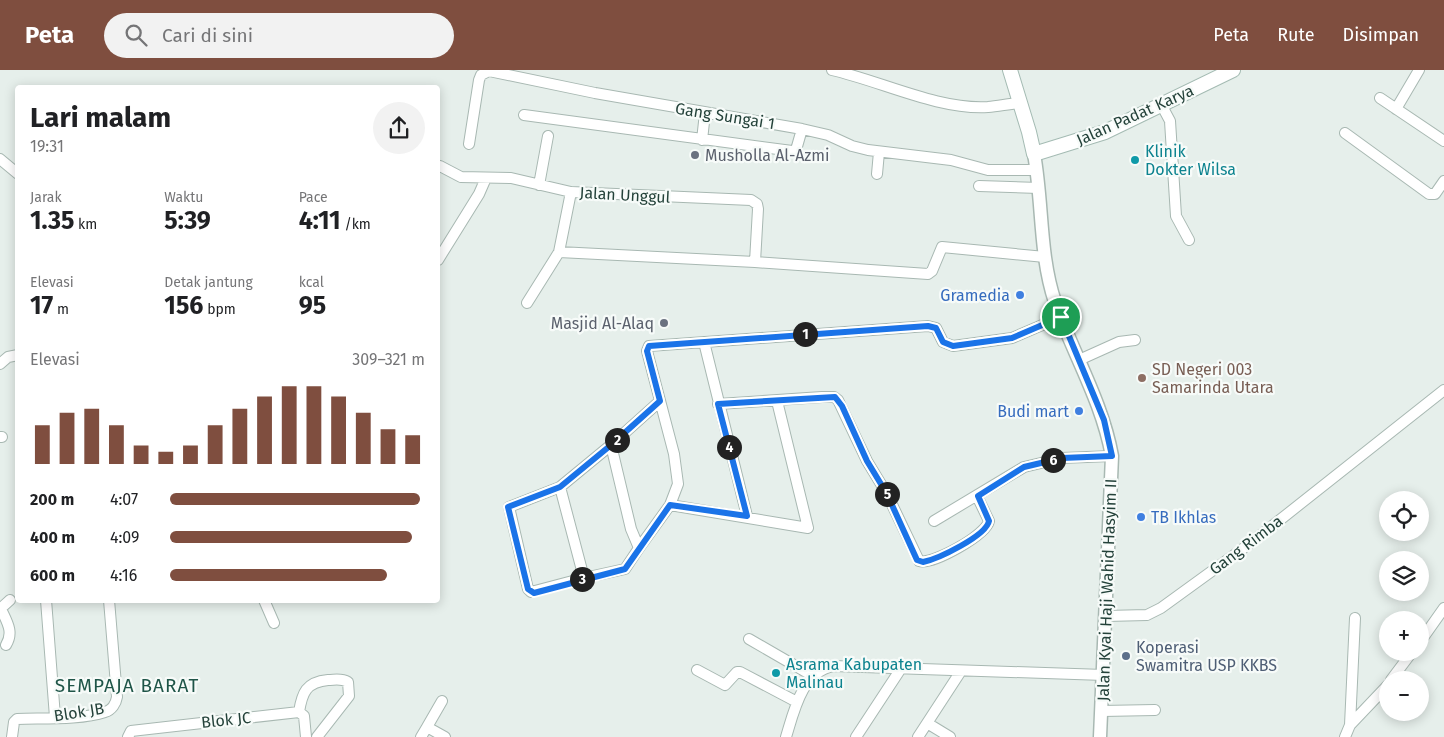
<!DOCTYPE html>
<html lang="id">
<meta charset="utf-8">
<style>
body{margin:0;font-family:"Fira Sans",sans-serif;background:#f2f2f2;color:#202124;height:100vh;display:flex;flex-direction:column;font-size:19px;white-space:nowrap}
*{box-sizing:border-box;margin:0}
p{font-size:16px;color:#757577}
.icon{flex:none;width:28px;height:28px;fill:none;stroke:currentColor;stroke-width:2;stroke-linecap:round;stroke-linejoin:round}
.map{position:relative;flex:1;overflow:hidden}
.side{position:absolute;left:15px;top:15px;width:425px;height:518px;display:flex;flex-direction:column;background:#fff;border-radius:5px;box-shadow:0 2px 12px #0003}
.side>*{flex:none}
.controls{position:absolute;left:1379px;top:421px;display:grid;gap:10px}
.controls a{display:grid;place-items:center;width:50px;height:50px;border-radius:50%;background:#fff;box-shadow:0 2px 12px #0003;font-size:25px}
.pin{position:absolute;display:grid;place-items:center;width:42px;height:42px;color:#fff;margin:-21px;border:2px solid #fff;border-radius:50%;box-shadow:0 1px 5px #0007}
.km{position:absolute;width:25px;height:25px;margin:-12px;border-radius:50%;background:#222;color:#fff;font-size:14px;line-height:25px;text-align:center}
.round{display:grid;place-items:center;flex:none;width:52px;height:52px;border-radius:26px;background:#f2f2f2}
.summary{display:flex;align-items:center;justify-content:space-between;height:85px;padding:0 15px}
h1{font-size:28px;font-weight:700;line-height:38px}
.figures{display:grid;grid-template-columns:repeat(3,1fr);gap:8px;height:85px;padding:5px 15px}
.figures div{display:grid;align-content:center}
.figures b{font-size:25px;font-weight:700}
.figures small{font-size:14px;font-weight:400}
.figures p{font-size:14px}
.chart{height:140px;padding:10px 15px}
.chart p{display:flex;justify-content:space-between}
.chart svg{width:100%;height:90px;margin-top:5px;stroke:#7f4e3f;stroke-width:6}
ul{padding:0 15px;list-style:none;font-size:16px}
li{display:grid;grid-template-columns:80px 60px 1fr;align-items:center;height:38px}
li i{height:12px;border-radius:6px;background:#7f4e3f}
header{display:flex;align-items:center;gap:30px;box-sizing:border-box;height:70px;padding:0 25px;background:#7f4e3f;color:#fff}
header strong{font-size:24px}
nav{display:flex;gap:28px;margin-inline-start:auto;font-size:18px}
.search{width:350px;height:45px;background:#f2f2f2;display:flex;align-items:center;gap:12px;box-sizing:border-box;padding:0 18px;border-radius:28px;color:#757577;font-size:19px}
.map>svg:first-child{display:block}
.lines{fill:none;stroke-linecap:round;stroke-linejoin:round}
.minor-casing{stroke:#a8b8b2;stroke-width:12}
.tertiary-casing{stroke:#a8b8b2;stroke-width:15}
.secondary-casing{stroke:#a4bbb3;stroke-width:16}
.minor{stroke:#fff;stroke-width:10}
.tertiary{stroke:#fff;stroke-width:12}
.secondary{stroke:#fff;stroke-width:14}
.route-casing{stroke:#fff;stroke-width:10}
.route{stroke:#1a73e8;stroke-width:6}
.worship-dot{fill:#6b7280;stroke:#f7fbf9;stroke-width:2}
.culture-dot{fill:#0f9aa8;stroke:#f7fbf9;stroke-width:2}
.shop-dot{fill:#3f7fe0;stroke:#f7fbf9;stroke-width:2}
.education-dot{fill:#8d6e63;stroke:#f7fbf9;stroke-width:2}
.service-dot{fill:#5c6f8a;stroke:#f7fbf9;stroke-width:2}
.labels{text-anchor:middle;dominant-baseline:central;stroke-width:4.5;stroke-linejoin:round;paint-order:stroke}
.street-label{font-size:16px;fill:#24423a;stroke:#f7fbf9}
.culture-label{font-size:16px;fill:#0d838f;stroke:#f7fbf9;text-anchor:start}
.worship-label{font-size:16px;fill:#5b616d;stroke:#f7fbf9;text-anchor:start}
.shop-label{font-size:16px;fill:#366cbe;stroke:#f7fbf9;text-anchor:end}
.education-label{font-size:16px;fill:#785e54;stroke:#f7fbf9;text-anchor:start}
.service-label{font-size:16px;fill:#4e5e75;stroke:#f7fbf9;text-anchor:start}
.quarter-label{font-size:19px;letter-spacing:1px;fill:#1f5548;stroke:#f7fbf9}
</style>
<header>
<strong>Peta</strong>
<div class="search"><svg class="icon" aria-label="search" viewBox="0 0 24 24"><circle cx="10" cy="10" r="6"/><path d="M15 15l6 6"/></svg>Cari di sini</div>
<nav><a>Peta</a><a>Rute</a><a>Disimpan</a></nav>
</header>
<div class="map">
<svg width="1444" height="667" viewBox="0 0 1444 667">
<rect width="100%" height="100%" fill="#e6efeb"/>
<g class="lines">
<!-- minor casing -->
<g class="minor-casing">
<path id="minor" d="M 832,0 C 881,11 938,40 988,37 C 998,36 1009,34 1019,33
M 1380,28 L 1444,71
M 1162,36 L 1170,51 L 1176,146 L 1189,170
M 1396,39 L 1419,0
M 524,45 L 792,81 L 796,80 L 802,59
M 1345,63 L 1429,124 L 1435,124 L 1444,111
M 702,70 L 705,43
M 469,74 L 479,10 L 481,5 L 489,1 L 595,23 L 802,59 L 828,65 L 852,76 L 868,80 L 951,90 L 988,100 L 1037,100
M 0,89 L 18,104
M 440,96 L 461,107 L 511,108 L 571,122
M 877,104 L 879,82
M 539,115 L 548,66
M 979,116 L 1039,118
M 438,190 L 479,124 L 486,108
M 755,192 L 559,182 L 571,122 L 751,130 L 757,134 L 758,139 L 755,192 L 928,204 L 932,201 L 942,177 L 1045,187
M 527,233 L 559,182
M 704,272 L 747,446
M 1079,290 L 1119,272 L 1135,270
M 0,294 L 8,287 L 18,285
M 660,331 L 611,375 L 631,459 L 639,478 L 670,435
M 777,331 L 808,458 L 670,435 L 678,414 L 674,384 L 647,281 L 649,276 L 928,256 L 936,258 L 943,272 L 953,276 L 1012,268 L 1061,247
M 718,334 L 822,327 L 834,327 L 838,330 L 867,391 L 887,424 L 919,491 C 933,495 986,465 989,451 L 977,426
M 0,367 L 2,367
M 560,417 L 584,508 L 531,522 L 528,519 L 509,437 L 560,417 L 611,375
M 934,451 L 1024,397 L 1062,388 L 1112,386
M 584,508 L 625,499 L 639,478
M 46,530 L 55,647
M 264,530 L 274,553
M 0,539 L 10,530
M 1,539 C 7,552 14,562 6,575
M 1106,546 L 1147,545 L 1161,538 L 1252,472 L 1444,320
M 749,569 L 813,606
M 1420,572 L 1444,538
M 697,600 L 725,615 L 737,602 L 740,602 L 797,632
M 1391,610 L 1412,582
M 1102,641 L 1155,640
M 299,642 C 302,623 306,612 328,610 C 335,610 341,608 348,612 L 349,626 L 317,667
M 299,642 L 304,646 L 306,667
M 927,653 L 950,667
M 1350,655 L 1355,548
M 427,657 L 442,631
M 12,667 L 14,652 L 17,649 C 43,648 81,650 105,642 C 112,640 116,633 117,627 L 109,530
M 128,667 L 131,661 L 299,642
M 421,667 L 427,657 L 445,667
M 786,667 C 794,641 802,602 833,596 L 1104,605
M 856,667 L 900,600
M 918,667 L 961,601
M 1345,667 L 1350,655 L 1388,615"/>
</g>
<!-- tertiary casing -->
<g class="tertiary-casing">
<path id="tertiary" d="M 1034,84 C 1043,133 1039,184 1055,232 C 1073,284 1102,331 1112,386 L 1100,667"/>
</g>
<!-- secondary casing -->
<g class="secondary-casing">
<path id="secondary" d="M 1010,0 L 1029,62 L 1034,84 L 1105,62 L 1233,0"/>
</g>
<!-- minor -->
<use href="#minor" class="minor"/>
<!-- tertiary -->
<use href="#tertiary" class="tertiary"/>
<!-- secondary -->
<use href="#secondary" class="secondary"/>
</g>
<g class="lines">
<!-- route casing -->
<g class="route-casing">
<path id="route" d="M 1061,247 L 1104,350 L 1112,386 L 1062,388 L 1024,397 L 978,426 L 989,451 C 986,466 938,489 923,492 L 917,490 L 887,424 L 867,391 L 842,336 L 835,327 L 718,334 L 747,446 L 670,435 L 625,499 L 534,523 L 528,519 L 508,437 L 560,417 L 611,375 L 660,331 L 647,281 L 649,276 L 928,256 L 936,258 L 943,272 L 953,276 L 1012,268 Z"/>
</g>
<!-- route -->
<use href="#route" class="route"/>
</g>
<!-- markers -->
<g class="worship-dot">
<circle cx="695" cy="85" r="5"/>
<circle cx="664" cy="253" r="5"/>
</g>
<g class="culture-dot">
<circle cx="1135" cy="90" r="5"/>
<circle cx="776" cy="603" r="5"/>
</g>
<g class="shop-dot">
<circle cx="1020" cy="225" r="5"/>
<circle cx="1079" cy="341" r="5"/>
<circle cx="1141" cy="447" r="5"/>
</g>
<circle class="education-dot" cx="1142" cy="308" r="5"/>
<circle class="service-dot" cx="1126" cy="586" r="5"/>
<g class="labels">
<!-- street labels -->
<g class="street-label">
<text transform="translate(1135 45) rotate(-24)">Jalan Padat Karya</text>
<text transform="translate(725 46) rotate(9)">Gang Sungai 1</text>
<text transform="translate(625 125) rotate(3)">Jalan Unggul</text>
<text transform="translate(1246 475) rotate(-37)">Gang Rimba</text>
<text transform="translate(1107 520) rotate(-88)">Jalan Kyai Haji Wahid Hasyim II</text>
<text transform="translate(79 642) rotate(-9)">Blok JB</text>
<text transform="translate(226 650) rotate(-6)">Blok JC</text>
</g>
<!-- culture labels -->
<g class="culture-label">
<text x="1145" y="81">Klinik<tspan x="1145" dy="18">Dokter Wilsa</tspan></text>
<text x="786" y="594">Asrama Kabupaten<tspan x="786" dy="18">Malinau</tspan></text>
</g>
<!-- worship labels -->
<g class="worship-label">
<text x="705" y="85">Musholla Al-Azmi</text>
<text x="654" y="253" text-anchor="end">Masjid Al-Alaq</text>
</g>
<!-- shop labels -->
<g class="shop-label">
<text x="1010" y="225">Gramedia</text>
<text x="1069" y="341">Budi mart</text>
<text x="1151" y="447" text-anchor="start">TB Ikhlas</text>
</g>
<!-- education labels -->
<g class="education-label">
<text x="1152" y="299">SD Negeri 003<tspan x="1152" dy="18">Samarinda Utara</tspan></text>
</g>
<!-- service labels -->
<g class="service-label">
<text x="1136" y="577">Koperasi<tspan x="1136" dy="18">Swamitra USP KKBS</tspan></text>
</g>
<!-- quarter labels -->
<g class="quarter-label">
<text x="127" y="615">SEMPAJA BARAT</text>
</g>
</g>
</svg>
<div class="controls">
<a><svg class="icon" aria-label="locate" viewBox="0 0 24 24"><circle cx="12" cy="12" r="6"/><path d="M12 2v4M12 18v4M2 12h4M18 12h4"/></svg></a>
<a><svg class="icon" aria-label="layers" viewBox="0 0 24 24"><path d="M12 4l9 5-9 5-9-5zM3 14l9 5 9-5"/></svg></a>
<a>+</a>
<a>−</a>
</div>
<div class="pin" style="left:1061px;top:247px;background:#1e9e55"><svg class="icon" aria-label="arrive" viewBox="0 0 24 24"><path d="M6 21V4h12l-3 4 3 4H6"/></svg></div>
<b class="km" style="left:805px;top:264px">1</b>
<b class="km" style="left:617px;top:370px">2</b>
<b class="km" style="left:582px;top:509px">3</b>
<b class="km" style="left:729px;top:377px">4</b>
<b class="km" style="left:887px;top:424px">5</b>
<b class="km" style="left:1053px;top:390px">6</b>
<section class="side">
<div class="summary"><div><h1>Lari malam</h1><p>19:31</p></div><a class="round"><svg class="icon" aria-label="share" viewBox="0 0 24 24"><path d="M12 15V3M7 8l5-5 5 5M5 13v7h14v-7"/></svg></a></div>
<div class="figures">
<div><p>Jarak</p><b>1.35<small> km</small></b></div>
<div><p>Waktu</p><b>5:39</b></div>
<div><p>Pace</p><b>4:11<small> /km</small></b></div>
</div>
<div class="figures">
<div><p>Elevasi</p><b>17<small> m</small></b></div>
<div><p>Detak jantung</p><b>156<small> bpm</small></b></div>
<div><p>kcal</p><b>95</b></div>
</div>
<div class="chart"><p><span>Elevasi</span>309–321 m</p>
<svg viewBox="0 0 160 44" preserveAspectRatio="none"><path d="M5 44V25M15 44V19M25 44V17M35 44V25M45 44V35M55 44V38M65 44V35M75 44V25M85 44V17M95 44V11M105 44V6M115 44V6M125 44V11M135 44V19M145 44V27M155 44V30"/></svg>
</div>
<ul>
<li><b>200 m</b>4:07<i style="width:98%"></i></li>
<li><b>400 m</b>4:09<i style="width:95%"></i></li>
<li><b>600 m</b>4:16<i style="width:85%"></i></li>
</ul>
</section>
</div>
